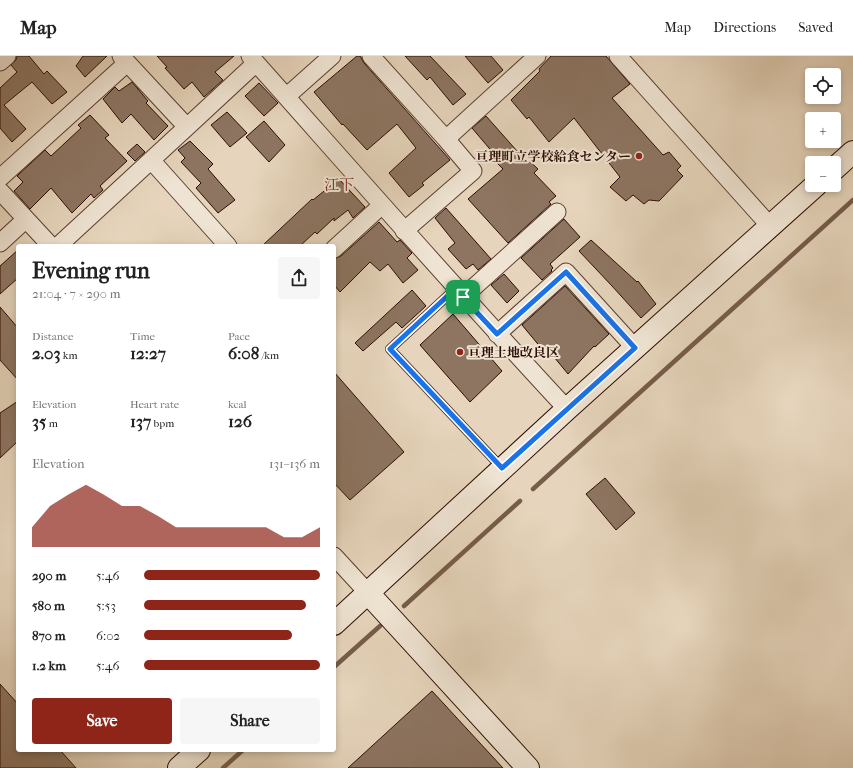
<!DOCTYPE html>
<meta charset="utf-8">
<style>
body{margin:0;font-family:"IM FELL French Canon","Noto Serif JP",serif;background:#f6f6f6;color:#222;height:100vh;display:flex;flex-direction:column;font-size:15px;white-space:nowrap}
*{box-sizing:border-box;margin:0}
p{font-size:13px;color:#767676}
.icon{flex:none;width:22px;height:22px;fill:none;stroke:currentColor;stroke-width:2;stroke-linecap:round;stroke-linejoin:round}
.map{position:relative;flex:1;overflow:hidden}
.details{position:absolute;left:16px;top:188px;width:320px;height:508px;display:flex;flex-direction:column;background:#fff;border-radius:4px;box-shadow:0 2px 6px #0003}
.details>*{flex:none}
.fabs{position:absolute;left:805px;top:12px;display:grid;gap:8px}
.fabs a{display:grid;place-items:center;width:36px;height:36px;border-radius:4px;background:#fff;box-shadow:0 2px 6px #0003;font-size:20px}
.pin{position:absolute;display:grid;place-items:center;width:34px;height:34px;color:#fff;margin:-17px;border-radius:8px;box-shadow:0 2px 6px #0006}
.round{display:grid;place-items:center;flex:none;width:42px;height:42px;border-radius:4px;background:#f6f6f6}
.overview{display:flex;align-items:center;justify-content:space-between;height:68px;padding:0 16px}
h1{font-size:22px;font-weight:700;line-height:30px}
.metrics{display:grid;grid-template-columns:repeat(3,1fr);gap:6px;height:68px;padding:4px 16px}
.metrics div{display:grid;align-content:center}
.metrics b{font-size:17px;font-weight:700}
.metrics small{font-size:11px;font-weight:400}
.metrics p{font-size:11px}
.chart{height:112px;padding:8px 16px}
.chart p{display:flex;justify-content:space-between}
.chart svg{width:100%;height:72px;margin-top:4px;fill:#8f2418;opacity:.7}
.button{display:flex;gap:8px;margin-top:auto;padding:8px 16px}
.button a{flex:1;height:46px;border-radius:4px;background:#8f2418;color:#fff;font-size:16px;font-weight:700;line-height:46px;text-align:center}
.button a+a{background:#f6f6f6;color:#222}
ul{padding:0 16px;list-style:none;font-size:13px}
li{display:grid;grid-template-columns:64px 48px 1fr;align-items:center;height:30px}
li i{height:10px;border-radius:5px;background:#8f2418}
header{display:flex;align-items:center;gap:24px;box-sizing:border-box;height:56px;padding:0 20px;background:#fff;border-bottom:1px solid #e0e0e0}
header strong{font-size:19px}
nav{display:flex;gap:22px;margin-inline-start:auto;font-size:14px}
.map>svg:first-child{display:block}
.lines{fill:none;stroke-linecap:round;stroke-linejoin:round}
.stream{stroke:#765c4a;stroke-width:4.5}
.building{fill:#8d7562;stroke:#2c0c00}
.lane-casing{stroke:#5a3e2f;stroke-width:10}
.street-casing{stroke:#5a3e2f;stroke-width:19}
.secondary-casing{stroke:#2c0c00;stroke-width:24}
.lane{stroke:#efe4d3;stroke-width:8}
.street{stroke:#efe4d3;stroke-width:17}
.secondary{stroke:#efe4d3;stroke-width:22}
.route-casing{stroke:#fff;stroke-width:8}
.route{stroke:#1a73e8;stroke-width:5}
.poi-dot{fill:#8f2418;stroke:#efe4d3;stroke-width:1.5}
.labels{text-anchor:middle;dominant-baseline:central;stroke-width:4;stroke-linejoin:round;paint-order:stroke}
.poi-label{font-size:13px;font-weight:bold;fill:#2c0c00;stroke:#efe4d3;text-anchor:end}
.quarter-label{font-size:15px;fill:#7a1f14;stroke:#efe4d3}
</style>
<header>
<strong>Map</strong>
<nav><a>Map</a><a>Directions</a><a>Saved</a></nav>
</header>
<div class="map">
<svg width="853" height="712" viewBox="0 0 853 712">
<rect width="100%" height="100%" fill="#e6d5bc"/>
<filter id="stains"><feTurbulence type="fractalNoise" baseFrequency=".005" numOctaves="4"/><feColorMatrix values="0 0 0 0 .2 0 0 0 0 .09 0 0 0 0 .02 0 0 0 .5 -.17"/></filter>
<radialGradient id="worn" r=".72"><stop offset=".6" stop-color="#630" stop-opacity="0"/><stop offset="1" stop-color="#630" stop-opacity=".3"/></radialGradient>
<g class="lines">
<!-- stream -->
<path class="stream" d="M 533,433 L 853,144
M 404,550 L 520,445
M 334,611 L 380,570
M 223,712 L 243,694"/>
</g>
<!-- building -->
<path class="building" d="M 17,0 L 29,0 L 44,18 L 47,15 L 67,36 L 52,48 L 32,26 L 4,49 L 26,73 L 12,86 L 0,72 L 0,32 L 17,16 L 11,9 L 16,4 Z
M 83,0 L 107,0 L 85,21 L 76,10 Z
M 157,0 L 234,0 L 215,16 L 223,24 L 204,41 L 192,26 L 184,33 L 165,12 L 167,11 Z
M 357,0 L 360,0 L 364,7 L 450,104 L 422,127 L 424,129 L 409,141 L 389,117 L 416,92 L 397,68 L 367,94 L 343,68 L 342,69 L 314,36 Z
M 405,0 L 430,0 L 466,38 L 453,49 L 430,21 L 427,24 Z
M 465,0 L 491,0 L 503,14 L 488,27 Z
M 551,0 L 606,0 L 630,28 L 612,42 L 663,99 L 669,96 L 681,110 L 677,114 L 683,120 L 659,145 L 649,144 L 644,148 L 633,139 L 626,145 L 610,131 L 620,121 L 574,62 L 549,86 L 529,61 L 527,63 L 511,44 L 540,15 L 539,13 Z
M 132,26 L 148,45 L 146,47 L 168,70 L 154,84 L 131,58 L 122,67 L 103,43 L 115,31 L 119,35 Z
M 259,27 L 278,47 L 264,60 L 245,40 Z
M 227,56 L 247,77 L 230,91 L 211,69 Z
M 90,59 L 109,79 L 105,82 L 127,105 L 100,130 L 103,134 L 94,142 L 91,138 L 72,157 L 51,132 L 30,153 L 14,135 L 23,126 L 17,120 L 45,94 L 51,100 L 81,72 L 78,69 Z
M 486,60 L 525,104 L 526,102 L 538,113 L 534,117 L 556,140 L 549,146 L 551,148 L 508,187 L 468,143 L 503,113 L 497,107 L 500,105 L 472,72 Z
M 264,65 L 285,89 L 269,106 L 246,81 Z
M 190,85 L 213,108 L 208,113 L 235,144 L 218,157 L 196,132 L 201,127 L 181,106 L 185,102 L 178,94 Z
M 137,88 L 145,96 L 135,105 L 127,97 Z
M 339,123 L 365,151 L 353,162 L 348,154 L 334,165 L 334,162 L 317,178 L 315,176 L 300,190 L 262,190 L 312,143 L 313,144 Z
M 446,152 L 491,203 L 478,214 L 473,208 L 466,213 L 448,193 L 455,187 L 435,162 Z
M 564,163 L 580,181 L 550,208 L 553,212 L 551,214 L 552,215 L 542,224 L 521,202 Z
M 379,166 L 397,186 L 400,184 L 412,197 L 407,202 L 418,214 L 403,227 L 388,208 L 380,215 L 370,206 L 340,236 L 334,229 L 334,203 L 341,200 Z
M 591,184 L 637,226 L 638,225 L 656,248 L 641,262 L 612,230 L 579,195 Z
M 18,194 L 18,222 L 0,238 L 0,210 Z
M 504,218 L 519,235 L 507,247 L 491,229 Z
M 565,230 L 609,278 L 595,291 L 594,290 L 568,318 L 545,290 L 542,293 L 522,269 Z
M 412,234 L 426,250 L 402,272 L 396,266 L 363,295 L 355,287 Z
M 0,251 L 18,272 L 18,324 L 0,304 Z
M 453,258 L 502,315 L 470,346 L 420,289 Z
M 334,316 L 404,396 L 350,444 L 334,427 Z
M 18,345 L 18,385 L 0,402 L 0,357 Z
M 605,422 L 635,457 L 616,474 L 586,438 Z
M 0,628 L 18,648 L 18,694 L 60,694 L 76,712 L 0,712 Z
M 432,635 L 503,712 L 348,712 Z"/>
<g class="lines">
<!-- lane casing -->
<g class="lane-casing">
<path id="lane" d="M 455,233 L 390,293 L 502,412"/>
</g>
<!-- street casing -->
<g class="street-casing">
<path id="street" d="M 121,0 L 187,71 L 256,7
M 250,0 C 355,118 459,237 567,353
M 371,0 L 446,83 L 537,0
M 618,0 L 770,170
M 0,6 L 7,0
M 287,40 L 332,0
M 151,104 L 228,190
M 0,122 L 127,7
M 0,135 L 51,190
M 404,175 L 473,115 L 446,83
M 0,187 L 26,163
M 58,190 L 187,71
M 334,193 L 382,149
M 463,241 L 557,156
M 497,278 L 566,216 L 635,292
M 334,500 L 368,537"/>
</g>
<!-- secondary casing -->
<g class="secondary-casing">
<path id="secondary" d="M 834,113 L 853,96
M 368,537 L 528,712
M 334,568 L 567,353 L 816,129
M 179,712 L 199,694"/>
</g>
<!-- lane -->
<use href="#lane" class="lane"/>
<!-- street -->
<use href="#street" class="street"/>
<!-- secondary -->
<use href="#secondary" class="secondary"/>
</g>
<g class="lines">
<!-- route casing -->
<g class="route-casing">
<path id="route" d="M 566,216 L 635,292 L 502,412 L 390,293 L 455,233 L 497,278 Z"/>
</g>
<!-- route -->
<use href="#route" class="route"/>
</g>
<!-- markers -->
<g class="poi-dot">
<circle cx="639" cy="100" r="4"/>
<circle cx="460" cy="296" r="4"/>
</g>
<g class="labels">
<!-- poi labels -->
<g class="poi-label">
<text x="631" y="100">亘理町立学校給食センター</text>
<text x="468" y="296" text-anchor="start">亘理土地改良区</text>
</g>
<!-- quarter labels -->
<g class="quarter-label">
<text x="339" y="129">江下</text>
</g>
</g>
<rect width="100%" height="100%" filter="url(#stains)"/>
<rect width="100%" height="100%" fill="url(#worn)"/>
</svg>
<div class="fabs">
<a><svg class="icon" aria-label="locate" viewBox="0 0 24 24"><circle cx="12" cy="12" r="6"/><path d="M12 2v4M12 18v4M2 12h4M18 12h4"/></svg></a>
<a>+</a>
<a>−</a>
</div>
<div class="pin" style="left:463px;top:241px;background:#1e9e55"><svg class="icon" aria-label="arrive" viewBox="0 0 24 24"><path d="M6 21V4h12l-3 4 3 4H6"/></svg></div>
<section class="details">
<div class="overview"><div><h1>Evening run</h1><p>21:04 · 7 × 290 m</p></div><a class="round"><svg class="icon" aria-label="share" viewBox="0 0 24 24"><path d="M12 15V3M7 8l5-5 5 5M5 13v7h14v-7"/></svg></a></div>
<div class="metrics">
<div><p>Distance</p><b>2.03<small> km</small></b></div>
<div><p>Time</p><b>12:27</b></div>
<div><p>Pace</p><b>6:08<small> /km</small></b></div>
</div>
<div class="metrics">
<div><p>Elevation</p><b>35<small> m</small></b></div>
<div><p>Heart rate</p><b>137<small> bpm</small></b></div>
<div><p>kcal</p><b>126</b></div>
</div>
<div class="chart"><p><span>Elevation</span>131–136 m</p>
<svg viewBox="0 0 160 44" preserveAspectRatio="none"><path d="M0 44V32L10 19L20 12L30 6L40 12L50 19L60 19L70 25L80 32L90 32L100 32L110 32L120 32L130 32L140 38L150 38L160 32V44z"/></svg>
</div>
<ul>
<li><b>290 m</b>5:46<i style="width:100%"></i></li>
<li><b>580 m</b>5:53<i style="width:92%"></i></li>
<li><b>870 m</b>6:02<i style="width:84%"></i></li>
<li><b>1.2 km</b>5:46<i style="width:100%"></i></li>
</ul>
<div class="button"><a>Save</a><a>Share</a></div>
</section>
</div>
